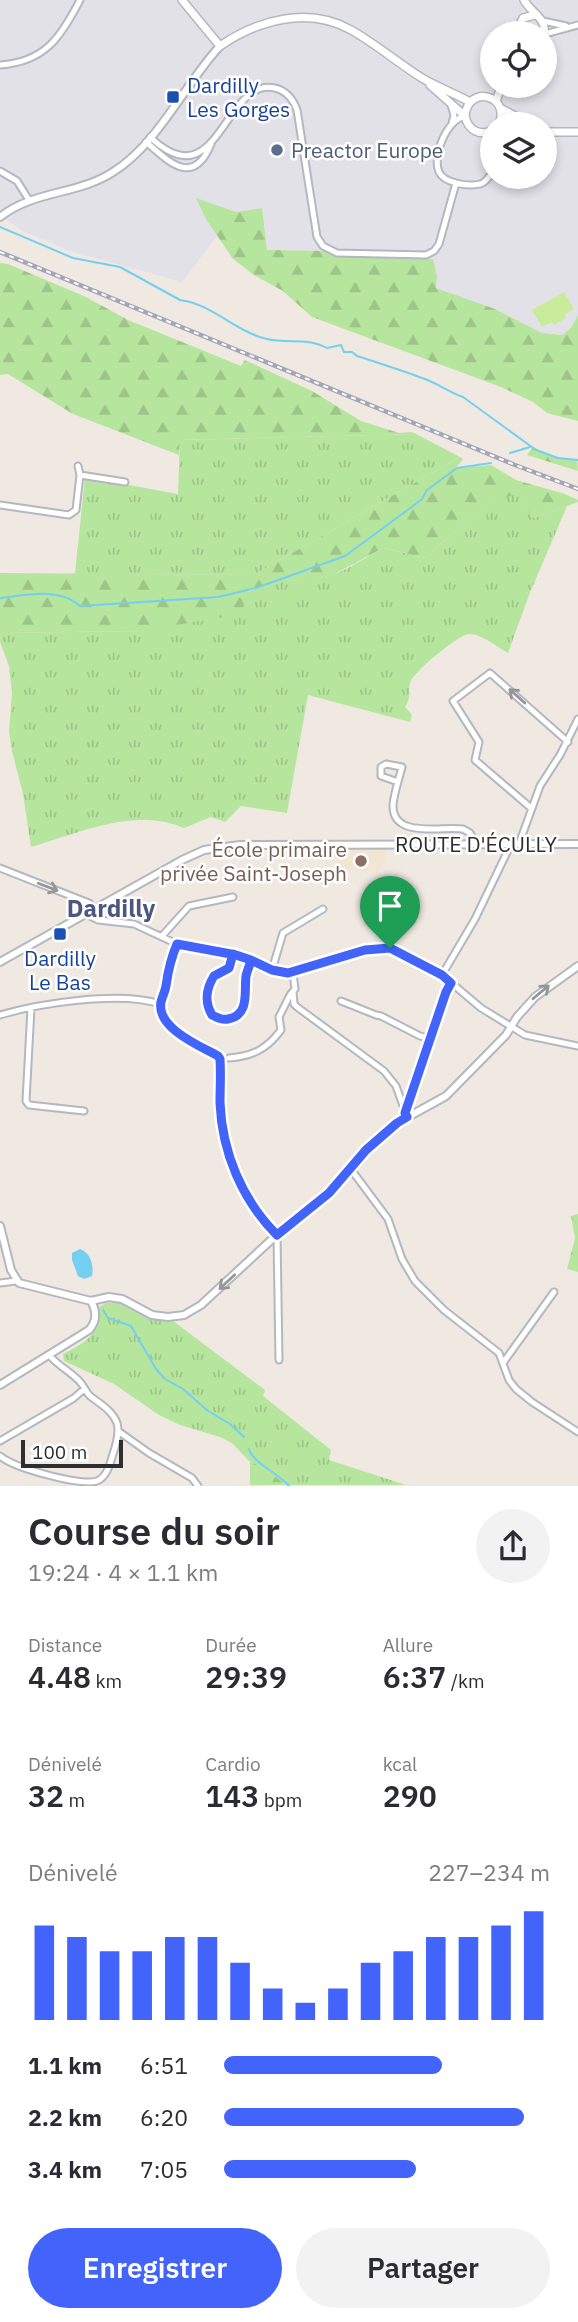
<!DOCTYPE html>
<html lang="fr">
<meta charset="utf-8">
<style>
body{margin:0;font-family:"IBM Plex Sans",sans-serif;background:#f2f2f3;color:#2b2b33;height:100vh;display:flex;flex-direction:column;font-size:26px;white-space:nowrap}
*{box-sizing:border-box;margin:0}
p{font-size:23px;color:#7c7c81}
.icon{flex:none;width:38px;height:38px;fill:none;stroke:currentColor;stroke-width:2;stroke-linecap:round;stroke-linejoin:round}
.map{position:relative;height:1486px;overflow:hidden}
.details{display:flex;flex-direction:column;background:#fff;flex:1}
.details>*{flex:none}
.fabs{position:absolute;left:480px;top:21px;display:grid;gap:14px}
.fabs a{display:grid;place-items:center;width:77px;height:77px;border-radius:50%;background:#fff;box-shadow:0 4px 10px #0003;font-size:35px}
.scale{position:absolute;left:21px;bottom:18px;width:102px;box-sizing:border-box;padding-left:7px;border:4px solid #2e2e2e;border-top:0;font-size:19px;line-height:24px;white-space:nowrap;color:#2e2e2e;-webkit-text-stroke:5px #fff;paint-order:stroke}
.pin{position:absolute;display:grid;place-items:center;width:60px;height:60px;color:#fff;margin:-72px -30px;border-radius:50% 50% 50% 0;rotate:-45deg;box-shadow:0 0 7px #0007}
.pin .icon{rotate:45deg}
.round{display:grid;place-items:center;flex:none;width:74px;height:74px;border-radius:37px;background:#f2f2f3}
.headline{display:flex;align-items:center;justify-content:space-between;height:119px;padding:0 28px}
h1{font-size:38px;font-weight:600;line-height:52px}
.stats{display:grid;grid-template-columns:repeat(3,1fr);gap:10px;height:119px;padding:7px 28px}
.stats div{display:grid;align-content:center}
.stats b{font-size:30px;font-weight:600}
.stats small{font-size:19px;font-weight:400}
.stats p{font-size:19px}
.chart{height:196px;padding:14px 28px}
.chart p{display:flex;justify-content:space-between}
.chart svg{width:100%;height:126px;margin-top:7px;stroke:#4264fb;stroke-width:6}
.primary-button{display:flex;gap:14px;margin-top:auto;padding:14px 28px}
.primary-button a{flex:1;height:80px;border-radius:42px;background:#4264fb;color:#fff;font-size:28px;font-weight:600;line-height:80px;text-align:center}
.primary-button a+a{background:#f2f2f3;color:#2b2b33}
ul{padding:0 28px;list-style:none;font-size:23px}
li{display:grid;grid-template-columns:112px 84px 1fr;align-items:center;height:52px}
li i{height:18px;border-radius:9px;background:#4264fb}
.map>svg:first-child{display:block}
.industrial{fill:#e3e1e8;fill-rule:evenodd}
.education{fill:#f0e6d1}
.grass{fill:url(#grass-tufts)}
.forest{fill:url(#forest-firs)}
.pitch{fill:#c9ec9a}
.water{fill:#75cff0}
.lines{fill:none;stroke-linecap:round;stroke-linejoin:round}
.stream{stroke:#75cff0;stroke-width:2}
.minor-casing{stroke:#b4b7c1;stroke-width:9}
.tertiary-casing{stroke:#b4b7c1;stroke-width:10}
.secondary-casing{stroke:#b4b7c1;stroke-width:10}
.minor{stroke:#fff;stroke-width:5}
.tertiary{stroke:#fff;stroke-width:6}
.secondary{stroke:#fff;stroke-width:7}
.rail-casing{stroke:#a3a6b8;stroke-width:4.5}
.rail{stroke:#fff;stroke-width:2;stroke-dasharray:5;stroke-linecap:butt}
.oneway{stroke:#969696}
.route-casing{stroke:#fff;stroke-width:14}
.route{stroke:#4264fb;stroke-width:9}
.transit-dot{fill:#1a4fb4;stroke:#fff;stroke-width:2.5}
.service-dot{fill:#5c6f8a;stroke:#fff;stroke-width:2.5}
.education-dot{fill:#8d6e63;stroke:#fff;stroke-width:2.5}
.labels{text-anchor:middle;dominant-baseline:central;stroke-width:5;stroke-linejoin:round;paint-order:stroke}
.transit-label{font-size:21px;fill:#164399;stroke:#fff;text-anchor:start}
.service-label{font-size:21px;fill:#4e5e75;stroke:#fff;text-anchor:start}
.street-label{font-size:21px;fill:#2e2e2e;stroke:#fff}
.education-label{font-size:21px;fill:#785e54;stroke:#fff;text-anchor:end}
.quarter-label{font-size:24px;font-weight:bold;fill:#4d5680;stroke:#fff}
</style>
<div class="map">
<svg width="578" height="1486" viewBox="0 0 578 1486">
<defs>
<pattern id="grass-tufts" width="24" height="20" patternUnits="userSpaceOnUse" patternTransform="scale(1.75)"><rect width="24" height="20" fill="#b6e59e"/><path d="M3 7l-1-3M5 7V3M7 7l1-3M15 17l-1-3M17 17v-4M19 17l1-3" fill="none" stroke="#9dc588"/></pattern>
<pattern id="forest-firs" width="22" height="20" patternUnits="userSpaceOnUse" patternTransform="scale(1.75)"><rect width="22" height="20" fill="#b6e59e"/><path d="M5 1l3.5 6h-7zM16 11l3.5 6h-7z" fill="#9dc588"/></pattern>
</defs>
<rect width="100%" height="100%" fill="#efe9e1"/>
<!-- industrial -->
<path class="industrial" d="M 0,0 L 578,0 L 578,315 L 571,328 L 563,335 L 542,333 L 495,309 L 436,288 L 437,276 L 433,259 L 330,251 L 267,250 L 262,208 L 236,212 L 197,199 L 217,236 L 182,282 L 67,250 L 21,230 L 0,215 ZM 492,33 L 544,33 L 544,86 L 492,86 ZM 492,124 L 544,124 L 544,177 L 492,177 Z"/>
<!-- education -->
<path class="education" d="M 339,849 L 387,849 L 384,864 L 377,873 L 339,867 L 337,865 Z"/>
<!-- grass -->
<path class="grass" d="M 416,434 L 460,457 L 254,575 L 75,574 L 85,477 L 178,494 L 180,440 Z
M 518,493 L 534,518 L 567,506 L 529,595 L 508,653 C 497,647 482,634 469,634 C 459,634 415,671 411,681 C 406,692 413,694 405,707 L 412,715 L 410,722 L 308,695 L 287,813 L 241,806 L 225,822 L 211,817 L 184,828 C 134,807 80,833 31,847 L 23,794 L 12,751 L 9,732 L 12,693 L 9,666 L 0,642 L 0,633 L 141,631 L 293,575 C 327,587 353,564 383,548 L 426,558 C 456,531 478,503 518,493 Z
M 121,1302 L 149,1315 L 169,1318 L 265,1390 L 263,1396 L 331,1450 L 329,1460 L 406,1485 L 285,1485 L 274,1475 L 248,1460 L 232,1443 L 220,1437 L 180,1425 L 159,1415 L 114,1384 L 64,1361 L 63,1354 C 85,1343 101,1334 99,1307 L 106,1303 Z"/>
<!-- forest -->
<path class="forest" d="M 196,198 L 236,212 L 262,208 L 267,250 L 330,251 L 433,259 L 437,276 L 436,288 L 495,309 L 542,333 L 563,335 L 571,328 L 578,315 L 578,421 L 547,413 L 533,402 L 501,387 L 312,317 L 283,291 L 254,275 L 233,259 L 206,219 Z
M 0,263 L 8,264 L 86,297 L 128,320 L 241,366 L 245,360 L 312,391 L 361,421 L 399,433 L 412,432 L 416,434 L 180,440 L 179,455 L 73,414 L 8,374 L 0,375 Z
M 533,447 L 558,458 L 577,460 L 578,471 L 527,455 Z
M 460,457 L 463,459 L 455,469 L 491,465 L 516,480 L 565,494 L 578,500 L 578,502 L 534,518 L 518,494 C 478,503 456,531 426,558 L 383,548 L 331,576 L 307,580 L 293,575 L 249,590 L 241,614 L 141,631 L 0,633 L 0,573 L 254,575 Z
M 578,1214 L 578,1272 L 567,1269 L 575,1238 L 571,1216 Z
M 250,1461 L 274,1475 L 285,1485 L 250,1485 Z"/>
<!-- pitch -->
<path class="pitch" d="M 564,292 L 574,309 L 565,314 L 566,318 L 554,325 L 552,322 L 542,327 L 532,310 Z"/>
<!-- water -->
<path class="water" d="M 80,1249 C 91,1253 94,1266 92,1276 L 84,1279 L 78,1276 L 72,1260 L 72,1253 Z"/>
<g class="lines">
<!-- stream -->
<path class="stream" d="M 0,227 L 73,258 L 120,267 L 180,300 C 212,304 236,332 267,339 C 288,344 308,337 327,348 L 341,345 L 344,352 L 352,352 L 357,356 C 379,363 401,370 422,378 C 437,383 449,392 463,397 L 536,450 L 558,458 L 578,460
M 510,453 L 530,447
M 0,598 C 27,595 59,587 80,606 L 218,597 L 256,588 L 345,556 L 409,509 L 422,499 L 427,490 L 457,468 L 491,463
M 103,1310 L 108,1318 L 131,1326 L 156,1369 L 165,1379 L 183,1389 L 208,1411 L 230,1424 L 244,1437
M 249,1449 C 252,1462 279,1474 289,1486"/>
<!-- minor casing -->
<g class="minor-casing">
<path id="minor" d="M 543,21 L 566,26
M 545,34 L 578,25
M 0,65 C 45,62 61,37 80,0
M 451,105 L 454,115 L 452,123
M 465,116 C 446,121 432,156 439,172 C 444,183 468,187 480,184 C 485,183 488,178 492,173
M 150,137 C 219,202 224,76 275,88 C 287,91 293,99 297,110 L 317,237 L 323,246 L 337,253 L 426,255 L 434,251 L 439,244 L 456,183
M 146,142 C 168,161 193,188 211,144
M 0,171 L 17,181 L 29,200
M 80,475 L 125,482
M 0,505 L 69,515 L 76,510 L 80,475 L 78,466
M 398,782 L 381,776 L 381,767 L 386,764 L 402,767 C 399,779 394,793 393,805 C 392,839 442,826 463,829 L 470,833 L 477,844
M 531,808 L 475,760 L 479,742 L 453,701 L 490,673 L 568,742
M 519,844 L 540,786 L 560,755 L 578,719
M 0,868 L 89,903 L 95,909
M 86,914 L 98,920 L 134,924 L 177,944 L 233,954 L 278,972 L 293,973 L 365,950 L 390,948 L 442,975 L 481,1008 L 525,1035 L 578,1046
M 162,936 L 189,906 L 233,897
M 177,944 C 169,963 168,984 160,1004 C 170,1044 198,1035 220,1059 L 220,1102 L 226,1147 L 239,1179 L 259,1218 L 277,1235 L 279,1360
M 233,954 L 229,968 C 224,971 218,971 214,975 C 203,988 205,1006 215,1017 C 249,1027 243,997 246,977 C 247,971 250,965 251,960
M 272,970 L 283,933 L 323,909
M 442,975 L 475,919 L 511,844
M 293,992 L 294,1004 L 297,1007 L 384,1071 L 396,1086 L 407,1117
M 341,1001 L 376,1015 L 381,1016 L 420,1036 L 432,1039
M 31,1008 L 26,1101 L 29,1105 L 84,1111
M 0,1015 C 41,1003 120,991 160,1004
M 229,1058 C 253,1056 267,1049 281,1030 L 279,1017 L 290,995 L 295,989 L 293,973
M 405,1113 L 446,992 L 451,983
M 350,1168 L 388,1219 L 402,1259 L 415,1281 L 444,1310 L 499,1353 L 509,1380 L 516,1389 L 532,1402 L 578,1432
M 0,1283 L 16,1281
M 503,1363 L 554,1292
M 118,1431 L 149,1453 L 192,1478 L 198,1486
M 0,1441 L 74,1398 L 84,1389
M 0,1456 C 14,1468 80,1486 97,1481 C 107,1477 110,1464 113,1454 C 116,1445 120,1432 117,1423 C 112,1410 100,1404 90,1396 C 86,1392 85,1388 81,1383 C 73,1373 58,1366 49,1355"/>
</g>
<!-- tertiary casing -->
<g class="tertiary-casing">
<path id="tertiary" d="M 0,217 C 34,190 78,195 113,172 C 158,144 184,85 220,46
M 0,962 L 182,860 L 204,850 L 240,845 L 578,844
M 0,1226 L 11,1270 L 19,1283 L 91,1301
M 91,1301 L 109,1297 L 122,1299 L 152,1315 L 168,1317 L 184,1315 L 201,1305 L 282,1230 L 304,1215 L 329,1193 L 354,1163 L 397,1123 L 446,1096 L 506,1035 L 517,1017 L 535,997 L 578,966
M 0,1385 L 89,1330 C 97,1321 97,1312 91,1301"/>
</g>
<!-- secondary casing -->
<g class="secondary-casing">
<path id="secondary" d="M 182,0 L 220,46 C 258,20 308,6 351,30 C 376,44 398,63 422,78 C 437,87 454,93 470,102
M 524,0 C 531,13 547,18 544,34
M 519,33 L 519,26 L 523,18 L 535,15
M 430,85 L 465,116
M 496,102 L 501,86
M 500,108 L 530,124
M 492,131 C 479,136 468,130 465,116 C 468,84 511,95 499,124
M 544,132 L 578,132"/>
</g>
<!-- minor -->
<use href="#minor" class="minor"/>
<!-- tertiary -->
<use href="#tertiary" class="tertiary"/>
<!-- secondary -->
<use href="#secondary" class="secondary"/>
<!-- rail casing -->
<g class="rail-casing">
<path id="rail" d="M 0,252 L 515,465 L 578,489"/>
</g>
<!-- rail -->
<use href="#rail" class="rail"/>
</g>
<!-- one-way arrows -->
<defs><path id="oneway-shaft" d="M-6 0H5M1.5-3L5.5 0L1.5 3" fill="none" stroke-width="1.6" stroke-linecap="round" stroke-linejoin="round" transform="scale(1.75)"/></defs>
<g class="oneway">
<use href="#oneway-shaft" transform="translate(517 696) rotate(-138)"/>
<use href="#oneway-shaft" transform="translate(48 887) rotate(21)"/>
<use href="#oneway-shaft" transform="translate(541 992) rotate(-40)"/>
<use href="#oneway-shaft" transform="translate(227 1282) rotate(137)"/>
</g>
<g class="lines">
<!-- route casing -->
<g class="route-casing">
<path id="route" d="M 390,948 L 365,950 L 288,973 L 272,970 L 251,960 L 233,954 L 229,968 L 214,976 C 206,989 204,1001 212,1015 C 218,1018 222,1020 228,1019 C 250,1015 244,992 246,976 C 247,971 250,965 251,960 L 233,954 L 231,954 L 177,944 C 171,958 168,971 166,986 C 165,992 162,997 161,1002 C 156,1028 200,1046 218,1056 L 220,1059 C 221,1074 220,1088 220,1103 C 222,1152 242,1200 277,1235 L 329,1193 L 366,1150 L 397,1123 L 407,1117 L 405,1113 L 446,992 L 451,983 L 442,975 L 390,948"/>
</g>
<!-- route -->
<use href="#route" class="route"/>
</g>
<!-- markers -->
<g class="transit-dot">
<rect x="166" y="90" width="14" height="14" rx="3.5"/>
<rect x="53" y="927" width="14" height="14" rx="3.5"/>
</g>
<circle class="service-dot" cx="277" cy="150" r="7"/>
<circle class="education-dot" cx="361" cy="861" r="7"/>
<g class="labels">
<!-- transit labels -->
<g class="transit-label">
<text x="187" y="85">Dardilly<tspan x="187" dy="24">Les Gorges</tspan></text>
<text x="60" y="958" text-anchor="middle">Dardilly<tspan x="60" dy="24">Le Bas</tspan></text>
</g>
<!-- service labels -->
<g class="service-label">
<text x="291" y="150">Preactor Europe</text>
</g>
<!-- street labels -->
<g class="street-label">
<text x="476" y="844">ROUTE D'ÉCULLY</text>
</g>
<!-- education labels -->
<g class="education-label">
<text x="347" y="849">École primaire<tspan x="347" dy="24">privée Saint-Joseph</tspan></text>
</g>
<!-- quarter labels -->
<g class="quarter-label">
<text x="111" y="908">Dardilly</text>
</g>
</g>
</svg>
<div class="fabs">
<a><svg class="icon" aria-label="locate" viewBox="0 0 24 24"><circle cx="12" cy="12" r="6"/><path d="M12 2v4M12 18v4M2 12h4M18 12h4"/></svg></a>
<a><svg class="icon" aria-label="layers" viewBox="0 0 24 24"><path d="M12 4l9 5-9 5-9-5zM3 14l9 5 9-5"/></svg></a>
</div>
<div class="scale">100 m</div>
<div class="pin" style="left:390px;top:948px;background:#1e9e55"><svg class="icon" aria-label="arrive" viewBox="0 0 24 24"><path d="M6 21V4h12l-3 4 3 4H6"/></svg></div>
</div>
<section class="details">
<div class="headline"><div><h1>Course du soir</h1><p>19:24 · 4 × 1.1 km</p></div><a class="round"><svg class="icon" aria-label="share" viewBox="0 0 24 24"><path d="M12 15V3M7 8l5-5 5 5M5 13v7h14v-7"/></svg></a></div>
<div class="stats">
<div><p>Distance</p><b>4.48<small> km</small></b></div>
<div><p>Durée</p><b>29:39</b></div>
<div><p>Allure</p><b>6:37<small> /km</small></b></div>
</div>
<div class="stats">
<div><p>Dénivelé</p><b>32<small> m</small></b></div>
<div><p>Cardio</p><b>143<small> bpm</small></b></div>
<div><p>kcal</p><b>290</b></div>
</div>
<div class="chart"><p><span>Dénivelé</span>227–234 m</p>
<svg viewBox="0 0 160 44" preserveAspectRatio="none"><path d="M5 44V11M15 44V15M25 44V20M35 44V20M45 44V15M55 44V15M65 44V24M75 44V33M85 44V38M95 44V33M105 44V24M115 44V20M125 44V15M135 44V15M145 44V11M155 44V6"/></svg>
</div>
<ul>
<li><b>1.1 km</b>6:51<i style="width:67%"></i></li>
<li><b>2.2 km</b>6:20<i style="width:92%"></i></li>
<li><b>3.4 km</b>7:05<i style="width:59%"></i></li>
</ul>
<div class="primary-button"><a>Enregistrer</a><a>Partager</a></div>
</section>
